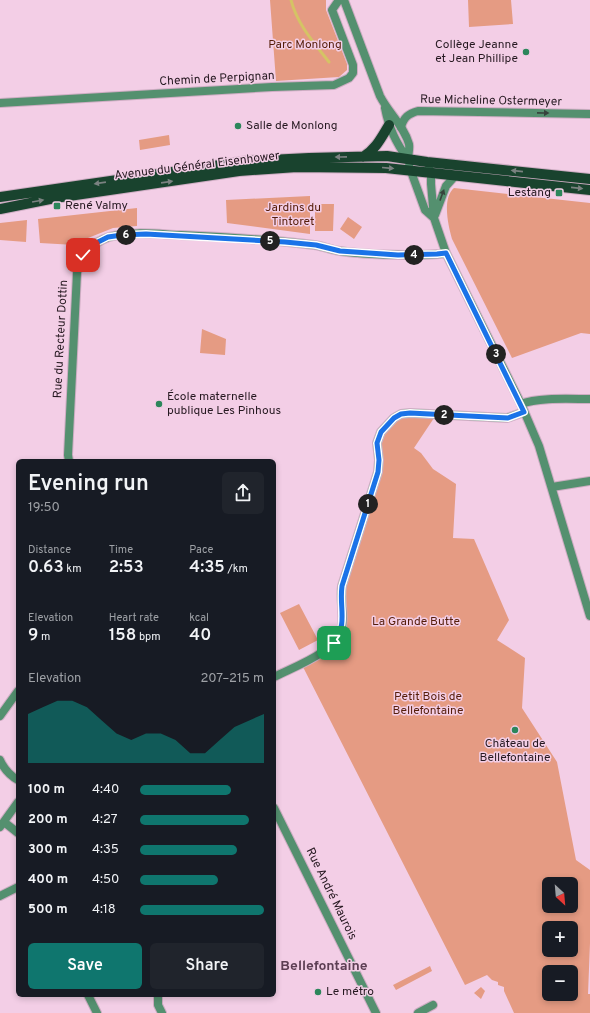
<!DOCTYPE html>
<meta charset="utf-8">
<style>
body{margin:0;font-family:Overpass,sans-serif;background:#20242c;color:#f1f3f6;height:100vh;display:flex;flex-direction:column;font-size:15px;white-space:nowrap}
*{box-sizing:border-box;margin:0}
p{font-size:13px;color:#9ea1a6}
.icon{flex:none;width:22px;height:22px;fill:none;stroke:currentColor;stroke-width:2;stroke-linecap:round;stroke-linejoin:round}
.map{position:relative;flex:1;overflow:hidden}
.details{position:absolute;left:16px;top:459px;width:260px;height:538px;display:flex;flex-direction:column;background:#171b24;border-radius:6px;box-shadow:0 2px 6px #0003}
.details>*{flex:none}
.needle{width:26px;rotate:154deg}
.tools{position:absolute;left:542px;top:877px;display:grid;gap:8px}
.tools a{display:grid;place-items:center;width:36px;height:36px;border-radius:6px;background:#171b24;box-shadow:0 2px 6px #0003;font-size:20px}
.pin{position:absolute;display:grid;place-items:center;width:34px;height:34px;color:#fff;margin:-17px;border-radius:8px;box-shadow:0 2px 6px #0006}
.km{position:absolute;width:20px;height:20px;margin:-10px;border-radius:50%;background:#222;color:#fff;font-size:11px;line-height:20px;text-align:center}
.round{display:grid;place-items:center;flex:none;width:42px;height:42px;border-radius:6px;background:#20242c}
.overview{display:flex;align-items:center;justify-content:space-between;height:68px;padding:0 12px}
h1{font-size:22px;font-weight:600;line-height:30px}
.stats{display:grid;grid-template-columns:repeat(3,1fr);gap:6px;height:68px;padding:4px 12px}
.stats div{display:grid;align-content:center}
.stats b{font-size:17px;font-weight:600}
.stats small{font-size:11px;font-weight:400}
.stats p{font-size:11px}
.chart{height:112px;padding:8px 12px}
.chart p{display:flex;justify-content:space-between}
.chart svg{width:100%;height:72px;margin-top:4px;fill:#0f766e;opacity:.7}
.action{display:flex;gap:8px;margin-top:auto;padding:8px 12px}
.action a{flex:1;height:46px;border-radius:6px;background:#0f766e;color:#fff;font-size:16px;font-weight:600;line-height:46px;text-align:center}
.action a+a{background:#20242c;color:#f1f3f6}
ul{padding:0 12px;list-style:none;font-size:13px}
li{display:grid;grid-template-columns:64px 48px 1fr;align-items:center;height:30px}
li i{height:10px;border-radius:5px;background:#0f766e}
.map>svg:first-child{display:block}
.green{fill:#e59b83;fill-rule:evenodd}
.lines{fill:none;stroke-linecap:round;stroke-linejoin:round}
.stream{stroke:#d5c365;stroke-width:3}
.minor-casing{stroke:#ceadc3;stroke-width:10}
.tertiary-casing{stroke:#ceadc3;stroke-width:10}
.primary-casing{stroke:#ceadc3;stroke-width:12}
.minor{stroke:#54906f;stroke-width:8}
.tertiary{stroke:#54906f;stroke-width:8}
.primary{stroke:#19432e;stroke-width:10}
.oneway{fill:#36433c}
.oneway2{fill:#7b8281}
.route-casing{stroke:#fff;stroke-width:8}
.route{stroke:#1a73e8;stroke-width:5}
.poi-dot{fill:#2c865b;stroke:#f3cee6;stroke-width:1.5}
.labels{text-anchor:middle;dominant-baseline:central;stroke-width:3;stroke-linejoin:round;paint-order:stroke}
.park-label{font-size:12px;fill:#551d09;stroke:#f3cee6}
.poi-label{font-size:12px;fill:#261921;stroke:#f3cee6;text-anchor:start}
.street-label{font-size:12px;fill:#261921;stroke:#f3cee6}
.quarter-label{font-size:14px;font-weight:bold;fill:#5d3f54;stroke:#f3cee6}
</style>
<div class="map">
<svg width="590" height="1013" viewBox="0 0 590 1013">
<rect width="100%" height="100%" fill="#f3cee6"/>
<!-- green -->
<path class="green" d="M 270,0 L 326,0 L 326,10 L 347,64 L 347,70 L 339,77 L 276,81 Z
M 468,0 L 511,0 L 513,24 L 469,27 Z
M 169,135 L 170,145 L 140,150 L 139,140 Z
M 454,188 L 590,203 L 590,334 L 581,333 L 512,358 L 452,239 C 448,225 442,198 454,188 Z
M 310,196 L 310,234 L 227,223 L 226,200 Z
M 315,204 L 334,204 L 333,231 L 315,231 Z
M 137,208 L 137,226 L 113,228 L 88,238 L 75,245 L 40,243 L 38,219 Z
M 348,217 L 362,227 L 354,239 L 340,229 Z
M 27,220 L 26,242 L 0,240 L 0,223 Z
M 202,329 L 226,339 L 225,355 L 200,353 Z
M 402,416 L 434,418 L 414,448 L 421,453 L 433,469 L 456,484 L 453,538 L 474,539 L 509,620 L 497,640 L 525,658 L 522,708 L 557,762 L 576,860 L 590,870 L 590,943 L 588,994 L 590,994 L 590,1013 L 514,1013 L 504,991 L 504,987 L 498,985 L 498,982 L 492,980 L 487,975 L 465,985 L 302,665 L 337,642 L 347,576 L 383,467 L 380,444 L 383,434 ZM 549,884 L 571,884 L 571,906 L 549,906 ZM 549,928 L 571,928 L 571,950 L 549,950 ZM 549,972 L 571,972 L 571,994 L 549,994 Z
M 299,604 L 318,640 L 299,650 L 280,613 Z
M 430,966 L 432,971 L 396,990 L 393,985 Z
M 481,987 L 485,991 L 481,999 L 474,993 Z"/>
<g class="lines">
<!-- stream -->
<path class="stream" d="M 291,0 C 297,24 314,43 329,62"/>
<!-- minor casing -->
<g class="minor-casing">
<path id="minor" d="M 0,103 L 272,87 L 334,85 L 349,78 L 353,73 L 353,65 L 332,10 L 339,0
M 401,127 C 404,117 408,114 418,111 L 590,114
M 409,166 L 425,210 L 434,218
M 429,168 L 431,173 L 431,184 L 434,218 L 446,253 L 521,404 L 539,446 L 590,616
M 435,215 L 446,186 L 455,176
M 521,404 C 538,397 571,399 590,399
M 69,461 L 68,455 L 77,273 C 80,256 91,243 109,237 C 129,231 157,234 178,235 C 223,237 269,239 314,245 C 323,246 331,250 340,251 C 366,255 393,255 419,255 C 428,254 437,255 446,253
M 552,487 L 590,481
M 274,677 C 295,666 338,652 342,626 C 344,613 340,599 342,586 L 378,472 L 379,460 L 377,443 L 381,432 L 394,418 L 401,414 L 410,413 L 507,418 L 524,412
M 0,716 L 18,691
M 0,760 C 4,769 9,775 18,780
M 274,808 L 376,1013
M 4,822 L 18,833
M 0,827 L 18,802
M 0,896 L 18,887
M 88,995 L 97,1013
M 158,995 L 158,1005 L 162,1013
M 418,1013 L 433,1005"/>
</g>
<!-- tertiary casing -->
<g class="tertiary-casing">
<path id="tertiary" d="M 344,0 L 380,96 C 388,112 404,126 409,144 C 410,149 408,155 408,160
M 385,108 C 389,129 396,142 408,160"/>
</g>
<!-- primary casing -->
<g class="primary-casing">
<path id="primary" d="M 363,157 C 376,149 381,138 389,125
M 0,197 L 248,161 L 309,158 L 387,156 L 427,162 L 590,179
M 0,209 L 55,198 L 239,171 L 297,167 L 386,168 L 590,190"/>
</g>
<!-- minor -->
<use href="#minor" class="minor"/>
<!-- tertiary -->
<use href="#tertiary" class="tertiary"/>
<!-- primary -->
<use href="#primary" class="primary"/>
</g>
<!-- one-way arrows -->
<defs><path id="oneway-solid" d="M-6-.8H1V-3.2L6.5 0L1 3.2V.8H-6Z"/></defs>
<g class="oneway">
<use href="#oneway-solid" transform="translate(543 113) rotate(1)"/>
<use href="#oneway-solid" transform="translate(442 195) rotate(-70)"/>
</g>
<g class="oneway2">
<use href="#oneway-solid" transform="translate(341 157) rotate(179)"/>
<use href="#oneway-solid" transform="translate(388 168) rotate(5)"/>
<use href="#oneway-solid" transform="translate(517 171) rotate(-174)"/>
<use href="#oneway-solid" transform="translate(167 182) rotate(-8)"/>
<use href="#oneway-solid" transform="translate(100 183) rotate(172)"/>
<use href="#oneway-solid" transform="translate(577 188) rotate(6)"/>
<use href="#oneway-solid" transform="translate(38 201) rotate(-10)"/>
</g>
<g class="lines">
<!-- route casing -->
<g class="route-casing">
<path id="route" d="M 83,255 L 94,244 L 108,237 L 122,235 L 146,234 L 285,242 L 316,245 L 340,251 L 398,255 L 437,254 L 446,253 L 524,412 L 508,418 L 410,413 L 401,414 L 394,418 L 381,432 L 377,443 L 379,460 L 378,472 L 342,586 C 339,608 348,623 334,643"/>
</g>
<!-- route -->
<use href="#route" class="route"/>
</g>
<!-- markers -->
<g class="poi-dot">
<circle cx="526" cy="52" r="4"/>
<circle cx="238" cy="126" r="4"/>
<rect x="555" y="189" width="8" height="8" rx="2"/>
<rect x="53" y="202" width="8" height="8" rx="2"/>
<circle cx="159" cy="404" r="4"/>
<circle cx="515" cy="730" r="4"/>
<circle cx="318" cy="992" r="4"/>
</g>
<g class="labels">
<!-- park labels -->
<g class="park-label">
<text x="305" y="45">Parc Monlong</text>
<text x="293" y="208">Jardins du<tspan x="293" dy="14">Tintoret</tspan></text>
<text x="416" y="622">La Grande Butte</text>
<text x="428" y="697">Petit Bois de<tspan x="428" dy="14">Bellefontaine</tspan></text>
</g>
<!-- poi labels -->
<g class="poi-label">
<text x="518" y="45" text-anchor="end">Collège Jeanne<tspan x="518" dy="14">et Jean Phillipe</tspan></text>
<text x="246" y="126">Salle de Monlong</text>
<text x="551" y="193" text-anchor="end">Lestang</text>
<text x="65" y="206">René Valmy</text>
<text x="167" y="397">École maternelle<tspan x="167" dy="14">publique Les Pinhous</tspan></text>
<text x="515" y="744" text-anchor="middle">Château de<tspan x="515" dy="14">Bellefontaine</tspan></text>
<text x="326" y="992">Le métro</text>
</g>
<!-- street labels -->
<g class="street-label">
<text transform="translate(217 79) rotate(-3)">Chemin de Perpignan</text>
<text transform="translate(491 101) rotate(1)">Rue Micheline Ostermeyer</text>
<text transform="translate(197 166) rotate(-7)">Avenue du Général Eisenhower</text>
<text transform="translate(61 339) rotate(-87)">Rue du Recteur Dottin</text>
<text transform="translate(331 894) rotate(64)">Rue André Maurois</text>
</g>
<!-- quarter labels -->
<g class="quarter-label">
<text x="324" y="966">Bellefontaine</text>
</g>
</g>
</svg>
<div class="tools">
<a><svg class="needle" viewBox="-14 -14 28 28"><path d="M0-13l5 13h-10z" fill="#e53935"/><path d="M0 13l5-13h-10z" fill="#9ea1a6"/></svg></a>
<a>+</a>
<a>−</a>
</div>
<div class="pin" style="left:334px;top:643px;background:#1e9e55"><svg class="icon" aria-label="arrive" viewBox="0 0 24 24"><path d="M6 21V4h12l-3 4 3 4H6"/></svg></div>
<div class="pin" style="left:83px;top:255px;background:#d93025"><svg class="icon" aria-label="check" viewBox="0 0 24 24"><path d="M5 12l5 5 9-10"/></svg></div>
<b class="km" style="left:368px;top:504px">1</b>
<b class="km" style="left:444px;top:415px">2</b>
<b class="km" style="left:496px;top:354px">3</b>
<b class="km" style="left:414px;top:255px">4</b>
<b class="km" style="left:270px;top:241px">5</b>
<b class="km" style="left:126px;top:235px">6</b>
<section class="details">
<div class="overview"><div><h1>Evening run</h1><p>19:50</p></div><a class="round"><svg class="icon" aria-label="share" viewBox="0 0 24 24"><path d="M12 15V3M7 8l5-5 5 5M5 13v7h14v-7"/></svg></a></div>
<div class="stats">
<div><p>Distance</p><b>0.63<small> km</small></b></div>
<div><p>Time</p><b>2:53</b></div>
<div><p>Pace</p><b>4:35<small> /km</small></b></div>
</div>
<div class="stats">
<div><p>Elevation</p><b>9<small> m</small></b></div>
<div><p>Heart rate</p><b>158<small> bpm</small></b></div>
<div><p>kcal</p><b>40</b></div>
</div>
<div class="chart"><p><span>Elevation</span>207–215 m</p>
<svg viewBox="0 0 160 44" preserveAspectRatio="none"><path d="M0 44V14L10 10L20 6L30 6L40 10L50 18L60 26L70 30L80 26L90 26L100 30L110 38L120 38L130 30L140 22L150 18L160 14V44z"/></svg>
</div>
<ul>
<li><b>100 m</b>4:40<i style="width:73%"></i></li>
<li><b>200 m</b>4:27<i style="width:88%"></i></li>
<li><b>300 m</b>4:35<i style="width:78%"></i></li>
<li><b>400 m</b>4:50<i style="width:63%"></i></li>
<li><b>500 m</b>4:18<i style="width:100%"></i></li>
</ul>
<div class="action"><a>Save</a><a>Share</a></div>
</section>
</div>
